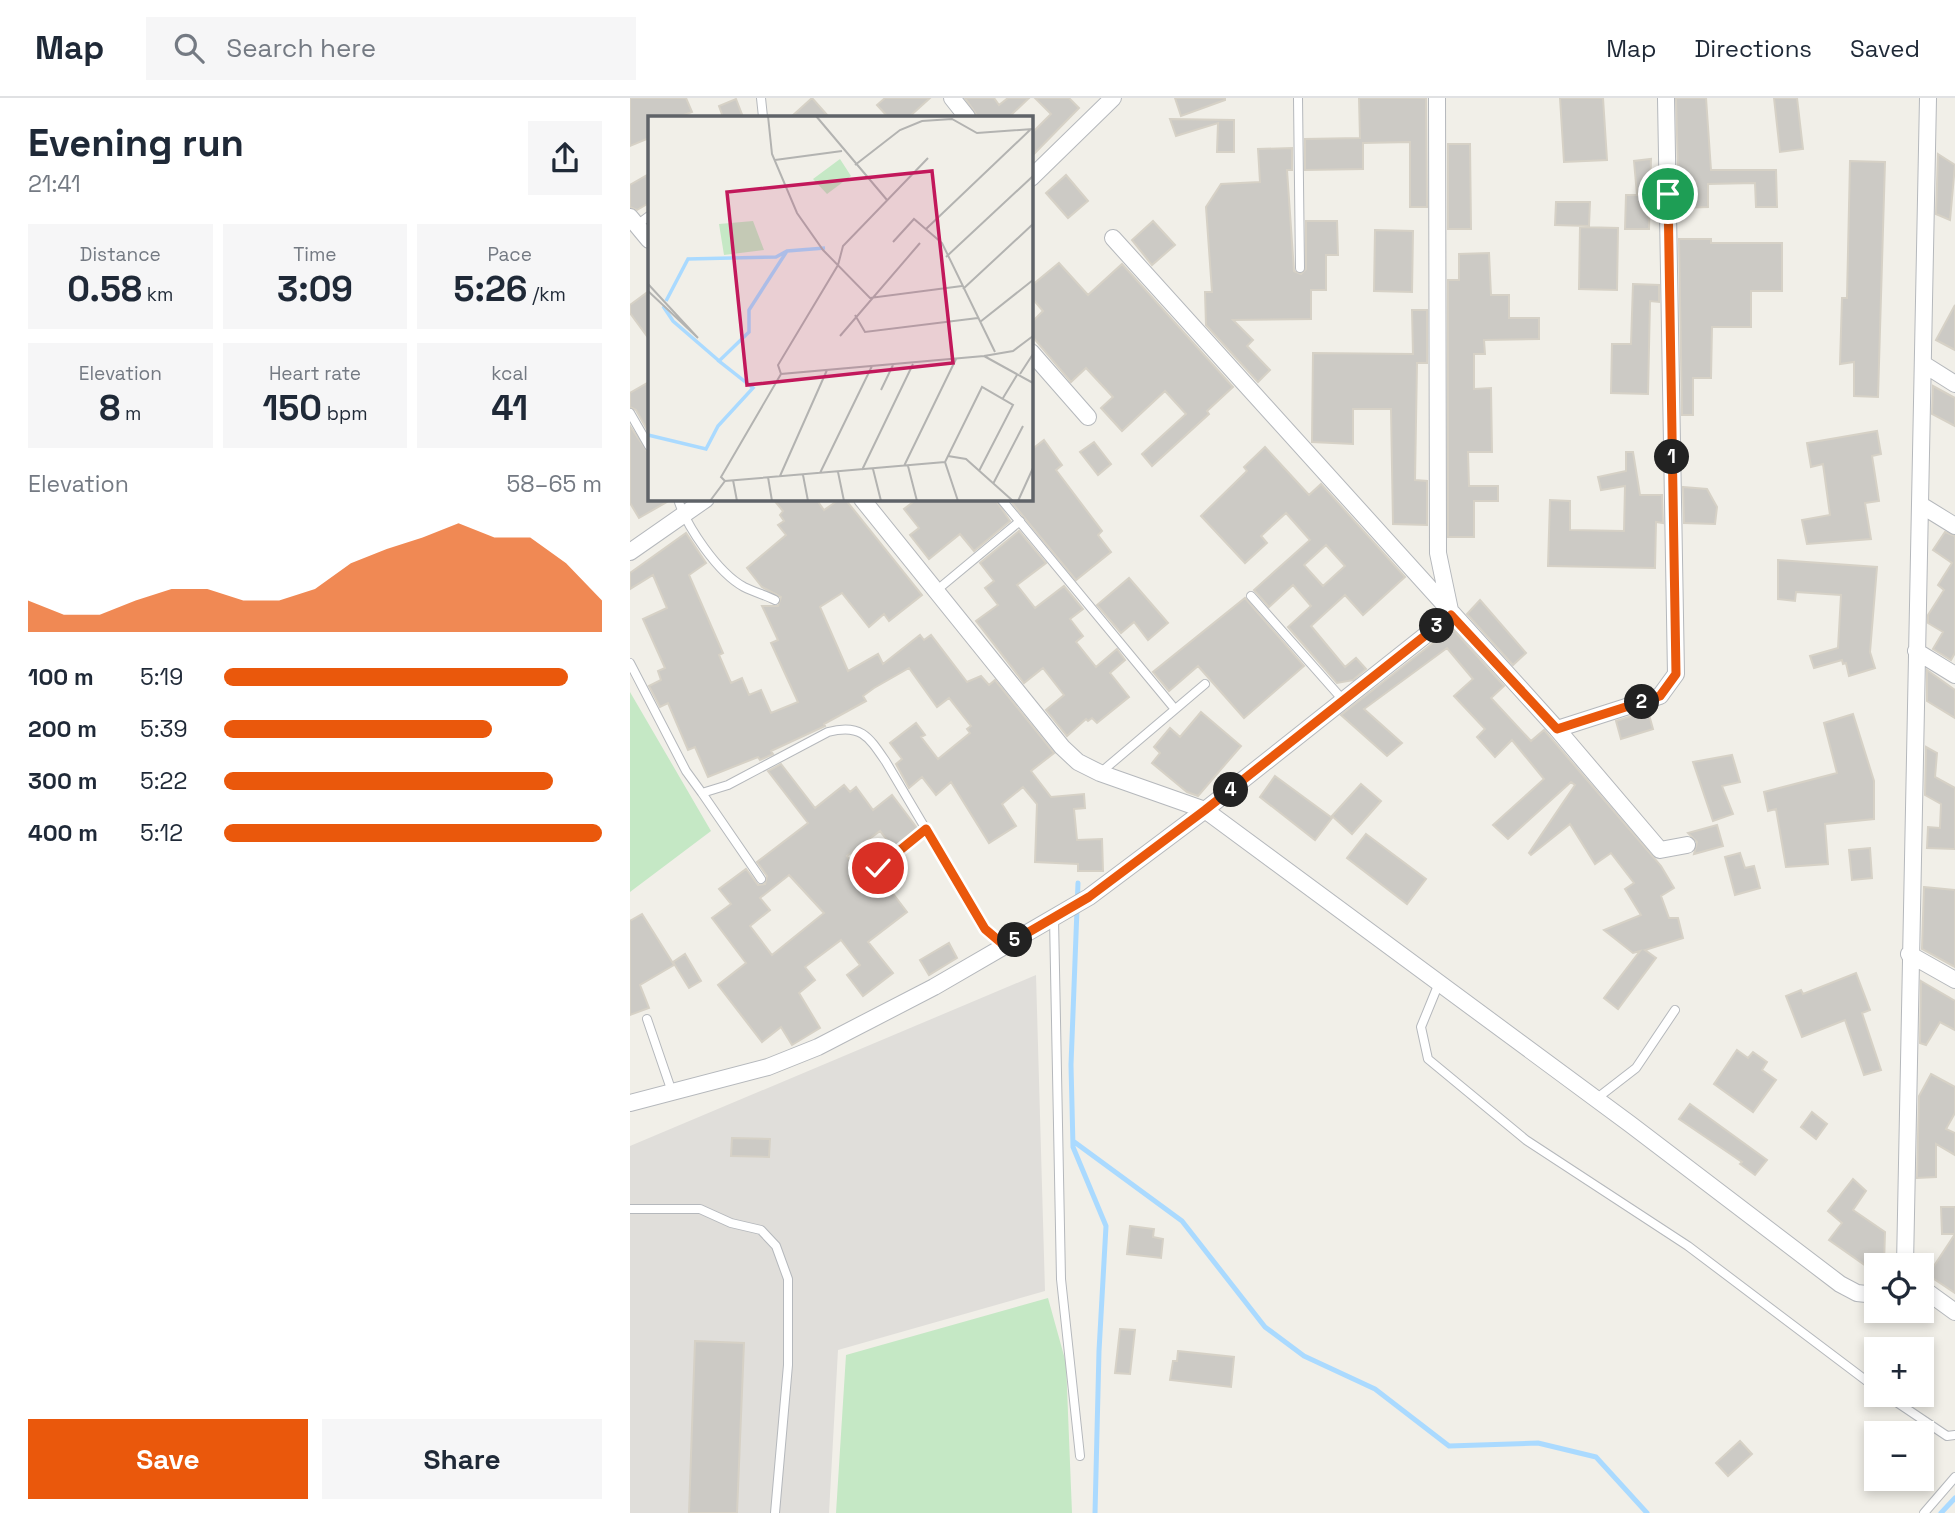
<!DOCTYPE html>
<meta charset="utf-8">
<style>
body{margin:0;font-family:"Space Grotesk",sans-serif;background:#f6f6f7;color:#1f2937;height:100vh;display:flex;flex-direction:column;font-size:26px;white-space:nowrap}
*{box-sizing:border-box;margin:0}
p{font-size:23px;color:#747a83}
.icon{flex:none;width:38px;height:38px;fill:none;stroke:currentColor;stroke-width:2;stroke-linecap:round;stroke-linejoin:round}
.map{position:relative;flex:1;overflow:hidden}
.panel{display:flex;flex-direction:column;background:#fff;width:630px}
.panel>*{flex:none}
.controls{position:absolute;left:1234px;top:1155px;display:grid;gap:14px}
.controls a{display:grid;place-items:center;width:70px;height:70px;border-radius:0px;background:#fff;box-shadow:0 4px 10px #0003;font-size:35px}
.pin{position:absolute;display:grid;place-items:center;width:60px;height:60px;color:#fff;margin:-30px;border:4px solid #fff;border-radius:50%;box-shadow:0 2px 7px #0007}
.km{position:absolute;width:35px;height:35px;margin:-18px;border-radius:50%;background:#222;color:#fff;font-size:19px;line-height:35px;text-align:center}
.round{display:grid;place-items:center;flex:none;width:74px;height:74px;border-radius:0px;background:#f6f6f7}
.summary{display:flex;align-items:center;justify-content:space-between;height:119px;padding:0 28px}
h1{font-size:38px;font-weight:700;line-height:52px}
.metrics{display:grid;grid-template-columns:repeat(3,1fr);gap:10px;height:119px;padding:7px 28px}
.metrics div{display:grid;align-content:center;border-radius:0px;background:#f6f6f7;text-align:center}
.metrics b{font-size:35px;font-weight:700}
.metrics small{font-size:19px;font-weight:400}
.metrics p{font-size:19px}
.chart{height:196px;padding:14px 28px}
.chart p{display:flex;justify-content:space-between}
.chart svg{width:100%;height:126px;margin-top:7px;fill:#ea580c;opacity:.7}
.action{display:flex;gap:14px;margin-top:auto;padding:14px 28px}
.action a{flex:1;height:80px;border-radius:0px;background:#ea580c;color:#fff;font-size:28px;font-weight:700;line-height:80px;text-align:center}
.action a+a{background:#f6f6f7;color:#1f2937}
ul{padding:0 28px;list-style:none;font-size:23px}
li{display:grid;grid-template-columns:112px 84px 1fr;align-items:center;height:52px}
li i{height:18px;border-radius:9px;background:#ea580c}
header{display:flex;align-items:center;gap:42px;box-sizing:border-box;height:98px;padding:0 35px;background:#fff;border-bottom:2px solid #e0e1e3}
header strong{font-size:33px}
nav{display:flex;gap:38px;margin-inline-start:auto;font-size:24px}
.search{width:490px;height:63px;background:#f6f6f7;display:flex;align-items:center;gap:18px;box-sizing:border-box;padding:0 24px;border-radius:0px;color:#747a83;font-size:26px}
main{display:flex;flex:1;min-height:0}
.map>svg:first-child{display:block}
.industrial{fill:#e0deda}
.green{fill:#c5e8c5}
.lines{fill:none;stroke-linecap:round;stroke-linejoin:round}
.stream{stroke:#aadaff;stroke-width:5}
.building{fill:#cccac5;stroke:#d6d1c6;stroke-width:2;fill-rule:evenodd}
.lane-casing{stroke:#b5b8bc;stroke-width:10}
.street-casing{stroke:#b5b8bc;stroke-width:18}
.lane{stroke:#fff;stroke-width:8}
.street{stroke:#fff;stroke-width:16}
.route-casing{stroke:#fff;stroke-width:14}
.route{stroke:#ea580c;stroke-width:9}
.inset-river{fill:none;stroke:#aadaff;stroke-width:3.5}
.inset-road{fill:none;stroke:#b3b3b1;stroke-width:2}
.view{fill:#c2185b;fill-opacity:0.15;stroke:#c2185b;stroke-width:3.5}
.inset-edge{fill:none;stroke:#5f6368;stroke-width:3.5}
</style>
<header>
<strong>Map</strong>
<div class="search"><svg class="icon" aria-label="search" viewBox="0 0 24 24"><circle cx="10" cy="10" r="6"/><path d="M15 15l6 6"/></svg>Search here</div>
<nav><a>Map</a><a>Directions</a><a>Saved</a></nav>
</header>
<main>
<section class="panel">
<div class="summary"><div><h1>Evening run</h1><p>21:41</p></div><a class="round"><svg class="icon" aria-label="share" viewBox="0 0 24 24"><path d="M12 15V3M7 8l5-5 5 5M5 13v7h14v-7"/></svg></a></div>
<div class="metrics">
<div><p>Distance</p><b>0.58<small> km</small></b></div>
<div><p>Time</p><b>3:09</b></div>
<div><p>Pace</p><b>5:26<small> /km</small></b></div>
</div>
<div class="metrics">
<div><p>Elevation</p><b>8<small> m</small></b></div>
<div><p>Heart rate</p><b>150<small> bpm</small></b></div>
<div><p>kcal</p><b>41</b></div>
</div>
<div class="chart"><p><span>Elevation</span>58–65 m</p>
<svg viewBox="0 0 160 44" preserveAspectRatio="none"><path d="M0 44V33L10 38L20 38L30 33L40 29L50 29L60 33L70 33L80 29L90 20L100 15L110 11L120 6L130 11L140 11L150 20L160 33V44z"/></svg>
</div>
<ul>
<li><b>100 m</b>5:19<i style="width:91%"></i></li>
<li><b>200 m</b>5:39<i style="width:71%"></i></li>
<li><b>300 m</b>5:22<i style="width:87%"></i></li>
<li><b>400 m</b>5:12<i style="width:100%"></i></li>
</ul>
<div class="action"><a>Save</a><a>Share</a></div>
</section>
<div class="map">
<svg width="1325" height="1415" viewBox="0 0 1325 1415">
<rect width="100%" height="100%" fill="#f1efe8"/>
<!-- industrial -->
<path class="industrial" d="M 406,877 L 415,1193 L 208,1252 L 199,1415 L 0,1415 L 0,1048 Z"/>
<!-- green -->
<path class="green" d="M 0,594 L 81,733 L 0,794 Z
M 418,1200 L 436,1265 L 442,1415 L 206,1415 L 216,1257 Z"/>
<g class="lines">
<!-- stream -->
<path class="stream" d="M 448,785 L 441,967 L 443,1049 L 476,1128 L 469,1253 L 465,1415
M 443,1043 L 552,1123 L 635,1229 L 674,1258 L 745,1291 L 819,1348 L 908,1345 L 966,1359 L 1017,1415
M 1311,1415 L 1325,1400"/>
</g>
<!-- building -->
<path class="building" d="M 0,0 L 56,0 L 62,14 L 49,19 L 19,19 L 19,40 L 0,48 Z
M 182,0 L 199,19 L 161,19 Z
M 255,0 L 300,0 L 279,19 L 258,19 L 247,7 Z
M 335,0 L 364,0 L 369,7 L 378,0 L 399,0 L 379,19 L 348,19 Z
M 405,0 L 439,0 L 449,10 L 401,59 L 401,36 L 421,16 Z
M 545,0 L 595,0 L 595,2 L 551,18 Z
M 729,0 L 796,0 L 797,109 L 780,109 L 780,44 L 733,45 L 733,71 L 675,72 L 675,41 L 730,40 Z
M 930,0 L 973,0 L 977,62 L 934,64 Z
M 1046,0 L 1076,0 L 1081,72 L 1146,72 L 1147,109 L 1126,109 L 1125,85 L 1078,86 L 1078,109 L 1049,110 Z
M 1144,0 L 1167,0 L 1173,51 L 1150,54 Z
M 106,1 L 113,19 L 93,19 L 89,8 Z
M 540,21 L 604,22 L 604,54 L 587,54 L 588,25 L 546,38 Z
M 818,46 L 840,46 L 841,131 L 818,131 Z
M 662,50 L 662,72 L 657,72 L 664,173 L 671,176 L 676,171 L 676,123 L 707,123 L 708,157 L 696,157 L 696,192 L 681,192 L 681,221 L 603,222 L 623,242 L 617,248 L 640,272 L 628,284 L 576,227 L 575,194 L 582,194 L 576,109 L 591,86 L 630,84 L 628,51 Z
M 1308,56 L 1325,67 L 1320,122 L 1306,116 Z
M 1021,61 L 1019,131 L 995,131 L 996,97 L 1007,97 L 1004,63 Z
M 1220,63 L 1255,64 L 1248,299 L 1224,298 L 1224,264 L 1210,266 L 1212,200 L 1217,200 Z
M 19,76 L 19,105 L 7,112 L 0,109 L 0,87 Z
M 436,77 L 458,103 L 438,120 L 416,95 Z
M 926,104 L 960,104 L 959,128 L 925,127 Z
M 523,123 L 545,147 L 522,167 L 502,142 Z
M 950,129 L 988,130 L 987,192 L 949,191 Z
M 745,132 L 783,133 L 782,194 L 744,193 Z
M 1049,141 L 1081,141 L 1081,145 L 1152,145 L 1152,193 L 1121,193 L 1121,229 L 1082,229 L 1081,280 L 1063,280 L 1063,317 L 1052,317 Z
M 859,155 L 861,197 L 879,197 L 879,220 L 909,220 L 909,241 L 854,242 L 855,256 L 844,256 L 844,291 L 861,290 L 862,354 L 838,354 L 839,388 L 868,388 L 868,403 L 844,403 L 844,439 L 818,439 L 818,182 L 829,182 L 829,156 Z
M 429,165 L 458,197 L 492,166 L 603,289 L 577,313 L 579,316 L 522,368 L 512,356 L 556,316 L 535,293 L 492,333 L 471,310 L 483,299 L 456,270 L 441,284 L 401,237 L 401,225 L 413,213 L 401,199 L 401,188 Z
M 1003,186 L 1029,187 L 1029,204 L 1020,203 L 1018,296 L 981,295 L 982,246 L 1001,246 Z
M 19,193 L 19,241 L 0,215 L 0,207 Z
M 1325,207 L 1325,252 L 1306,242 Z
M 782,212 L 797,212 L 797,265 L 787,265 L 785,382 L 797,383 L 797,427 L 763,426 L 761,311 L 723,311 L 723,346 L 682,344 L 683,255 L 783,256 Z
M 19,284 L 19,335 L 6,312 L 0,309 L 0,295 Z
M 1303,288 L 1325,300 L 1325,328 L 1302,316 Z
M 0,328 L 19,356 L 19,401 L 42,401 L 9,420 L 0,405 Z
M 1247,333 L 1251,356 L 1242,358 L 1249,403 L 1235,405 L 1241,441 L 1177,446 L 1172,422 L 1200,417 L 1193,366 L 1181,369 L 1177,345 Z
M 414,342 L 432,367 L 426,372 L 472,433 L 468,437 L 481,454 L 446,482 L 379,401 L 401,401 L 401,352 Z
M 464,344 L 481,366 L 468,377 L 450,354 Z
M 635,349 L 679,397 L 691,386 L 775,479 L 733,517 L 715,497 L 681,528 L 715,569 L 726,560 L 736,571 L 723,582 L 707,585 L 658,529 L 681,508 L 663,487 L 639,509 L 624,492 L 680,442 L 656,415 L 631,438 L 637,445 L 615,465 L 571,418 L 617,373 L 614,369 ZM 696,447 L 715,468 L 693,488 L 674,467 Z
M 996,354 L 1003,354 L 1010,397 L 1032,397 L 1033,425 L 1026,424 L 1025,470 L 918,468 L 920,402 L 940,403 L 940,432 L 994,433 L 995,388 L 971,392 L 968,379 L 996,373 Z
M 1053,389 L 1077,391 L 1087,409 L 1085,426 L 1054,425 Z
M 143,401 L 186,401 L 194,412 L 210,401 L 215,401 L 292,497 L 259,523 L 254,516 L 239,529 L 212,495 L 190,509 L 218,573 L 248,556 L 253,566 L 290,537 L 294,542 L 301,537 L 337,584 L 351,578 L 359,587 L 365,582 L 424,655 L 401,673 L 421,699 L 454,696 L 455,710 L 444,711 L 447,742 L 472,741 L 473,773 L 448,773 L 448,766 L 405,764 L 407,706 L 393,689 L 372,706 L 386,728 L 359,745 L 321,684 L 306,697 L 292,679 L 279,690 L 266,666 L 272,661 L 260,645 L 286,625 L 295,637 L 291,639 L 308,661 L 340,635 L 337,631 L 341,628 L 319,600 L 307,609 L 279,570 L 244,590 L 233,598 L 236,603 L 194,626 L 195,628 L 141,653 L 143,656 L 130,662 L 128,659 L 78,679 L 65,649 L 58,652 L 38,605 L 30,609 L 19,588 L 31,582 L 28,573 L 35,570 L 13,521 L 37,510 L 23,477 L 0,491 L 0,475 L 56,435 L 76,465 L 59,477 L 93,555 L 89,557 L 101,585 L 112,580 L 119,597 L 131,592 L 141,615 L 168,604 L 141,545 L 148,542 L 132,508 L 148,508 L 151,499 L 132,489 L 117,470 L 156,437 L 148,427 L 154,423 L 150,417 L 153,413 Z
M 287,401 L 365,401 L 380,423 L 344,453 L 330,436 L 299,461 L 280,437 L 289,430 L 274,411 Z
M 389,433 L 416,465 L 387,487 L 405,510 L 434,488 L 453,511 L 440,521 L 453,538 L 446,544 L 466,569 L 487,551 L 495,562 L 480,575 L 499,599 L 467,625 L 462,620 L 458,623 L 456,621 L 437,638 L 416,612 L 434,597 L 413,570 L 394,585 L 346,523 L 368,507 L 355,490 L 364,483 L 350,465 Z
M 1315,434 L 1325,438 L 1325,555 L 1321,562 L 1303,551 L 1313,534 L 1298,525 L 1298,517 L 1314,492 L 1308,487 L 1322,465 L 1303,452 Z
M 1148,462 L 1247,469 L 1240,554 L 1245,570 L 1219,578 L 1216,565 L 1213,566 L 1212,562 L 1184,570 L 1180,558 L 1208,550 L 1211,497 L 1166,494 L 1165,503 L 1148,501 Z
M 499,480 L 538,525 L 518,542 L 504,524 L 491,535 L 467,507 Z
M 615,500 L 674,568 L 614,620 L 568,568 L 539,593 L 523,574 Z
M 850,502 L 896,555 L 883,567 L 837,516 Z
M 822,530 L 874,588 L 861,600 L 901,643 L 914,632 L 1031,768 L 1044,790 L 1031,798 L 1039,820 L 1048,820 L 1053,840 L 1015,852 L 1026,860 L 988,911 L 974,900 L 1010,853 L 1003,855 L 974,832 L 1011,817 L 995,791 L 1004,785 L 981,755 L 965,766 L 940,726 L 901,757 L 899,755 L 945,687 L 941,684 L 878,741 L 863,727 L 914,681 L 882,642 L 865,659 L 847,639 L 855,631 L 824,598 L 843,581 L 817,550 L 734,611 L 772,645 L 757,658 L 711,617 Z
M 1297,572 L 1325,592 L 1325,620 L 1297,603 Z
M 1018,613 L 1023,631 L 991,641 L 986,623 Z
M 571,614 L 611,648 L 568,698 L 557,694 L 522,665 L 530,655 L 524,649 L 540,630 L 550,639 Z
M 1223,616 L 1244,683 L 1244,721 L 1195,726 L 1198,766 L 1156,769 L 1146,711 L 1138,713 L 1134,694 L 1207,675 L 1194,625 Z
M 1296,649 L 1307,655 L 1305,679 L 1325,690 L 1325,751 L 1297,750 L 1298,729 L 1310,730 L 1311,706 L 1295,697 Z
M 1102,657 L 1110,684 L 1092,688 L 1103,716 L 1083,723 L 1063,664 Z
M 151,666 L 185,710 L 214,687 L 220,694 L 226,689 L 243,712 L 262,697 L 287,730 L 263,750 L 250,733 L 217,758 L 236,784 L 248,776 L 277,814 L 238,844 L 263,875 L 233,898 L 217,877 L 230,867 L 211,842 L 175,869 L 185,882 L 169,895 L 190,930 L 162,947 L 151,929 L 132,944 L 88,887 L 116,865 L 82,820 L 101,806 L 89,791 L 116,771 L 128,787 L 135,786 L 137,778 L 127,764 L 178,725 L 138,673 ZM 159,777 L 194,815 L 142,857 L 120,828 L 140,812 L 130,800 Z
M 645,678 L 702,720 L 685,742 L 630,699 Z
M 731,686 L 751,703 L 722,736 L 702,718 Z
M 1087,727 L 1093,748 L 1064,756 L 1067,744 L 1058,735 Z
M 736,736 L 796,781 L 777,806 L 717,760 Z
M 1240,750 L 1242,780 L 1222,782 L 1219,752 Z
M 1110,755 L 1115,770 L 1124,768 L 1130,790 L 1105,797 L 1095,759 Z
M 1294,789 L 1325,792 L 1325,869 L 1292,851 Z
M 12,816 L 44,867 L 10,887 L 19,910 L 0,917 L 0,823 Z
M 319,845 L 327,860 L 299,877 L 290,862 Z
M 55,856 L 71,883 L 59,890 L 43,864 Z
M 1226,875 L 1240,912 L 1232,915 L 1251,972 L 1234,977 L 1215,922 L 1172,939 L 1156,898 L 1171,892 L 1173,896 Z
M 1291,883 L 1325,903 L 1325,932 L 1310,924 L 1296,947 L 1290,945 Z
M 1107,952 L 1118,960 L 1123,954 L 1137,964 L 1132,972 L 1146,982 L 1123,1014 L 1084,986 Z
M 1301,976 L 1325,989 L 1325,1015 L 1316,1031 L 1325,1035 L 1325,1057 L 1306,1046 L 1306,1079 L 1287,1080 L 1289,998 Z
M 1060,1006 L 1137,1062 L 1125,1077 L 1110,1066 L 1112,1064 L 1049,1021 Z
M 1182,1014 L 1197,1026 L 1186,1041 L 1171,1029 Z
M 102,1040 L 140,1041 L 139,1059 L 101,1058 Z
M 1223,1081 L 1236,1093 L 1223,1112 L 1255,1134 L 1254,1167 L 1246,1167 L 1246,1175 L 1199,1142 L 1212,1125 L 1198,1113 Z
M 1311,1109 L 1325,1109 L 1325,1136 L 1312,1136 Z
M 500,1128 L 524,1131 L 523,1139 L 533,1141 L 531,1160 L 497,1156 Z
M 1325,1136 L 1325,1195 L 1298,1177 Z
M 490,1231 L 505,1232 L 500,1276 L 485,1275 Z
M 65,1243 L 114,1245 L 107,1415 L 59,1415 Z
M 548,1253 L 604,1259 L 601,1289 L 540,1282 L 543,1263 L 547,1263 Z
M 1110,1343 L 1122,1356 L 1098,1378 L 1086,1365 Z"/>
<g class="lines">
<!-- lane casing -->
<g class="lane-casing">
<path id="lane" d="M 131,0 L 133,19
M 668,0 L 670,170
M 7,127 L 19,118
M 0,315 L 19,348
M 48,401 C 56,428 88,475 114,489 C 124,494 135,497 145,502
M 371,401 L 544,610
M 307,492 L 390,423
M 621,498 L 713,602
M 0,565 L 56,673 L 72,695 L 98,687 L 198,634 C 231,625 239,639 256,664 L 355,831 L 375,847
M 470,675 L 575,586
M 72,695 L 131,781
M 248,770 L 296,731
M 424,820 L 431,1181 L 450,1358
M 809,885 L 791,929 L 798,961 L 896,1042 L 1058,1148 L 1246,1290
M 17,921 L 42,994
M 966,1001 L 1006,970 L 1045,912
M 0,1111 L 70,1111 L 101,1125 L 131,1132 L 146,1148 L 158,1181 L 158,1267 L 145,1415
M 1256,1297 L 1317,1338 L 1325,1337
M 1294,1415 L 1325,1379"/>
</g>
<!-- street casing -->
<g class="street-casing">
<path id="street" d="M 322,0 L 337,19
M 401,80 L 483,0
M 0,119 L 19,142
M 483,140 L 927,631 L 1030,752 L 1057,747
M 401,254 L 458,319
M 1295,267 L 1325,286
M 232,401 L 432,649 L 448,664 L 470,675 L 575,712 L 1000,1026 L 1210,1186 L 1227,1195 L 1246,1197
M 1291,407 L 1325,428
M 0,454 L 76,401
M 1286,553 L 1325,577
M 927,631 L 1030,598 L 1046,576 L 1036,0
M 1279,856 L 1325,882
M 0,1005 L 138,969 L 188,949 L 304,889 L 459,799 L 575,712 L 821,517 L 808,455 L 807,0
M 1275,1167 L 1298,0
M 1292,1190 L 1325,1214"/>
</g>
<!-- lane -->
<use href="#lane" class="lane"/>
<!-- street -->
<use href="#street" class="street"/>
</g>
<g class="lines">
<!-- route casing -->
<g class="route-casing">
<path id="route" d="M 248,770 L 296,731 L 355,831 L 375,848 L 459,799 L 575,712 L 821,517 L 927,631 L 1030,598 L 1046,576 L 1038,96"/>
</g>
<!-- route -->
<use href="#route" class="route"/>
</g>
<!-- overview -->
<g transform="translate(18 18)">
<rect width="385" height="385" fill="#f1efe8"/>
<path d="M 192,43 L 203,60 L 179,78 L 165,63 ZM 105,105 L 116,134 L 76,139 L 71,108 Z" fill="#c5e8c5"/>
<path class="inset-river" d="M 18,185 L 40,143 L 128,141 L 139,135 L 177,132M 15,190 L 25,205 L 70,244M 0,319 L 58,333 L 70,310 L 105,272 L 71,245 L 101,216 L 101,194 L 139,135"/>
<path class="inset-road" d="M 120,0 L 124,38 L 149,97 L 175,134 L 222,182 L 314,170M 168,0 L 239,84M 127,44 L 194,35M 207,49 L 252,14 L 274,5 L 304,3 L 329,17 L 385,13M 278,113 L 383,13M 245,126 L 266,103 L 294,127 L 347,236M 298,141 L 385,60M 0,168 L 50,222M 315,173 L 385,108M 0,175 L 49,221M 207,199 L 217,216 L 330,202M 332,206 L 385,164M 192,220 L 272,127M 336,240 L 385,267M 133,258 L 130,249 L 190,149 L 195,130 L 280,42M 372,258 L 385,238M 233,274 L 245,249M 355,282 L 369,259M 300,340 L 318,343 L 365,385M 256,350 L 308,243M 260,350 L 269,385M 225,353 L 233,385M 214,354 L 265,248M 190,356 L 196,385M 172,357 L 224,250M 155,359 L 160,385M 132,360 L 179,254M 120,361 L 124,385M 85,364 L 89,385M 77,365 L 73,361 L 133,258 L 336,240 L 365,235 L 385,220M 345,368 L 375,310M 62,385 L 77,365 L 297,346M 310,385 L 297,346 L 334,271 L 365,289 L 331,355M 370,385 L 385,352"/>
<path class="view" d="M 284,55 L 305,247 L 99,269 L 79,76 Z"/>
<rect width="385" height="385" class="inset-edge"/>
</g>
</svg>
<div class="controls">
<a><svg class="icon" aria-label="locate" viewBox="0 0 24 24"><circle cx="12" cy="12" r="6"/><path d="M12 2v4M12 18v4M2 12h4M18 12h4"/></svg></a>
<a>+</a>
<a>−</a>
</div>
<div class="pin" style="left:1038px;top:96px;background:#1e9e55"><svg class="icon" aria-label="arrive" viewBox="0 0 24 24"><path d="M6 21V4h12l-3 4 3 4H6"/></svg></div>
<div class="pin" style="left:248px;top:770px;background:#d93025"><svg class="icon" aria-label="check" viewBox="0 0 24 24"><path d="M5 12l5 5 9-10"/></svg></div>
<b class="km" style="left:1042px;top:359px">1</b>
<b class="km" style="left:1012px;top:604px">2</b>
<b class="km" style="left:807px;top:528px">3</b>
<b class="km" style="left:601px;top:692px">4</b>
<b class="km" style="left:385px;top:842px">5</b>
</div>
</main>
